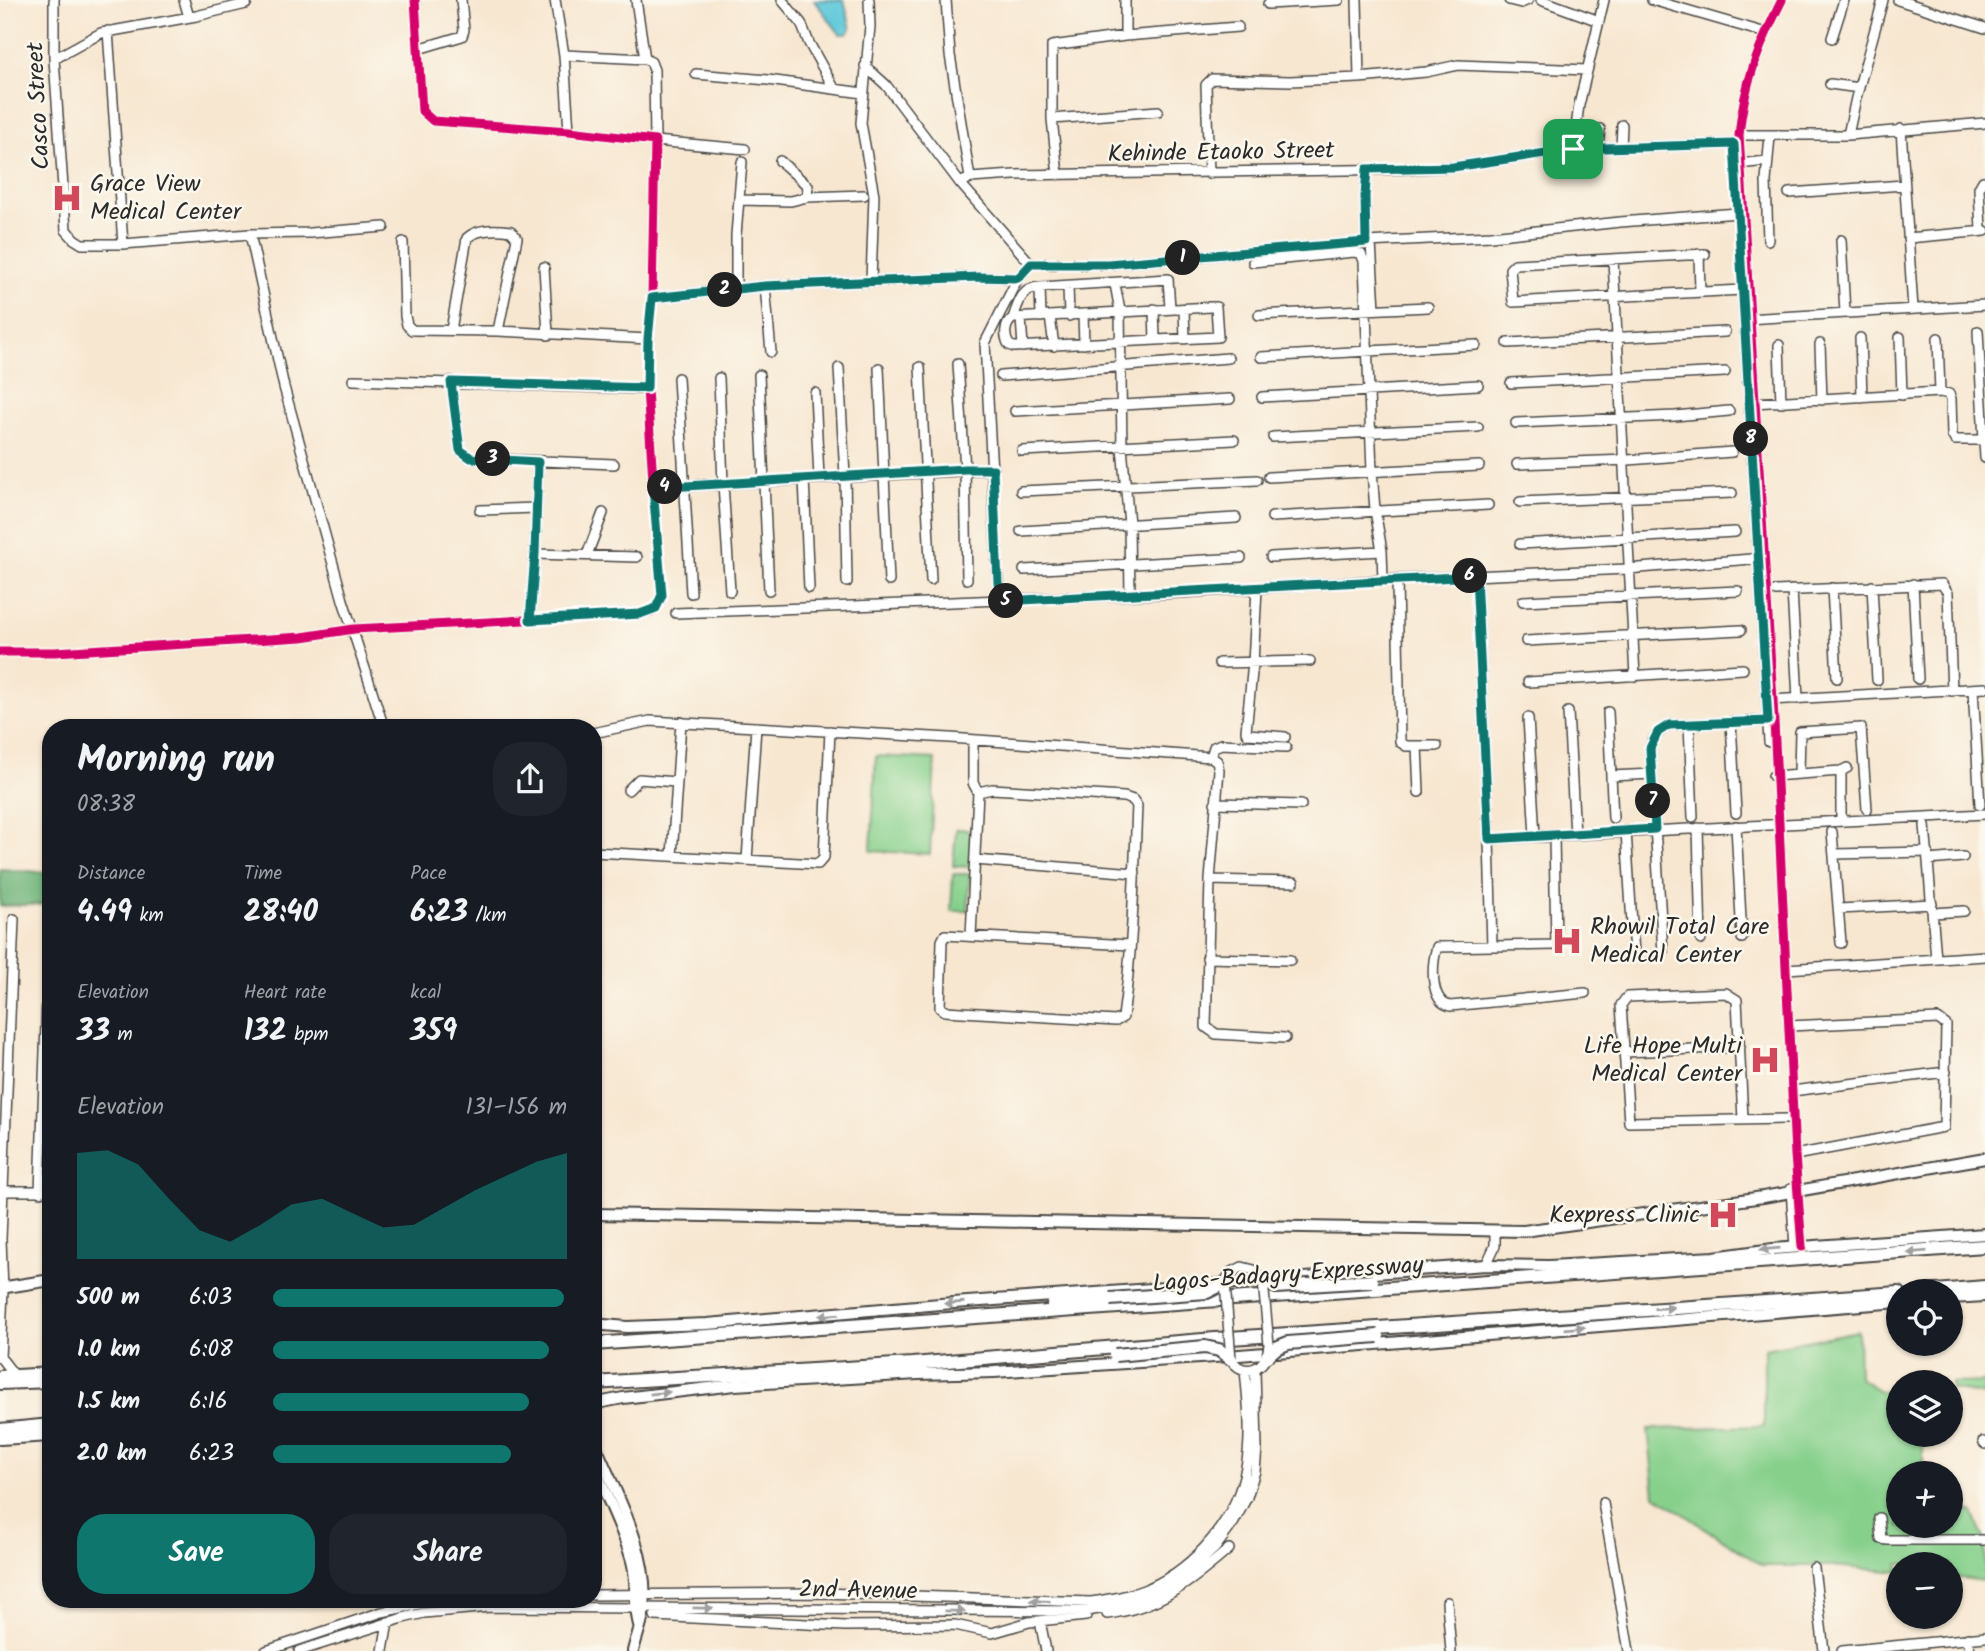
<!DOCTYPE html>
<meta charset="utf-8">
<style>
body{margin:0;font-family:Kalam,sans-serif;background:#20242c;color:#f1f3f6;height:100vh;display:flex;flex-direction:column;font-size:26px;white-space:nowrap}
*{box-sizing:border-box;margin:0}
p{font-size:23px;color:#9ea1a6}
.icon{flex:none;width:38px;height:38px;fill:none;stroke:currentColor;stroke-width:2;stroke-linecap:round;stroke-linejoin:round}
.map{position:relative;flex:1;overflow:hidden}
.side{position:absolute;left:42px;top:719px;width:560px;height:889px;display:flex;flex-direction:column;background:#171b24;border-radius:28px;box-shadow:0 2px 5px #0004}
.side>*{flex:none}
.controls{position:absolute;left:1886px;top:1279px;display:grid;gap:14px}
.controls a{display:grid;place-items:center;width:77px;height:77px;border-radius:50%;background:#171b24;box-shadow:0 2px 5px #0004;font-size:35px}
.pin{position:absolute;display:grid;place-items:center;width:60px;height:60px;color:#fff;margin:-30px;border-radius:14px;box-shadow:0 4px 10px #0006}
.km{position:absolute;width:35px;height:35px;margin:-18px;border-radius:50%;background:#222;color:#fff;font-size:19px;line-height:35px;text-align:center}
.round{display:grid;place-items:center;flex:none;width:74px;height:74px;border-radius:28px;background:#20242c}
.headline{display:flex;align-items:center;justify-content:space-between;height:119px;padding:0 35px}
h1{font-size:38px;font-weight:600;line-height:52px}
.metrics{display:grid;grid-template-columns:repeat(3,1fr);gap:10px;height:119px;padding:7px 35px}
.metrics div{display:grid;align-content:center}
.metrics b{font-size:30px;font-weight:600}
.metrics small{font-size:19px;font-weight:400}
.metrics p{font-size:19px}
.chart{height:196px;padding:14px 35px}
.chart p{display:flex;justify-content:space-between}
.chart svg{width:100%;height:126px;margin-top:7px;fill:#0f766e;opacity:.7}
.primary-button{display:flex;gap:14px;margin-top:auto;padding:14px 35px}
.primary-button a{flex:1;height:80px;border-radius:28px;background:#0f766e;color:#fff;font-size:28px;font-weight:600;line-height:80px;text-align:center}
.primary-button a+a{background:#20242c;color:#f1f3f6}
ul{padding:0 35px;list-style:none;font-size:23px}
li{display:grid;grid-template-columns:112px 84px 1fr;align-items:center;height:52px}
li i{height:18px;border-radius:9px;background:#0f766e}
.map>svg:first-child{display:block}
.green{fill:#87d08c;stroke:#597e5c;stroke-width:2}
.forest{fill:#6db278;stroke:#4c6e52;stroke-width:2}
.water{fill:#5fc8da;stroke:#457a82;stroke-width:2}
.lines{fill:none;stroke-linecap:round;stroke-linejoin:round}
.minor-casing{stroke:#4a4744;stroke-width:12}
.major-casing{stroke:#4a4744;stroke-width:14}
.highway-casing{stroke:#4a4744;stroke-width:16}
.minor{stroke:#fff;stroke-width:9}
.major{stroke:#fff;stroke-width:10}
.highway{stroke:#fff;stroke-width:12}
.minor-bridge-casing{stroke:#4a4744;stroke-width:12;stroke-linecap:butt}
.highway-bridge-casing{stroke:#4a4744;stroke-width:16;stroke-linecap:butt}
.minor-bridge{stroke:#fff;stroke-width:9}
.highway-bridge{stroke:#fff;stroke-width:12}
.cycleway-casing{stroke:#fbf7ec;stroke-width:13}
.cycleway{stroke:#d6006c;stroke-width:9}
.oneway{fill:#a0a0a0}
.route-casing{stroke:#fff;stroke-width:14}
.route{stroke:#0f766e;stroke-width:9}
.labels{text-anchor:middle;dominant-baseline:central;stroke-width:5;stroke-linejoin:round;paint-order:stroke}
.street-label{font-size:24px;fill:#2b2b2b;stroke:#fbf7ec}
.poi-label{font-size:24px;fill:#2b2b2b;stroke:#fbf7ec;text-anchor:start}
</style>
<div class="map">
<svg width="1985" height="1651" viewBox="0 0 1985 1651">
<rect width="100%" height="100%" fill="#fbf7ec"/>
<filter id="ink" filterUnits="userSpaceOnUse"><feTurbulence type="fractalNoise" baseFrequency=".0143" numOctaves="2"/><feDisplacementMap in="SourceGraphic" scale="14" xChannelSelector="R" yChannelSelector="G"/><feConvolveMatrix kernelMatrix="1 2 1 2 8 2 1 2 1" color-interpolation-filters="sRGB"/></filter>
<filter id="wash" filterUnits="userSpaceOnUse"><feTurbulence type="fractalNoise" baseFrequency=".00686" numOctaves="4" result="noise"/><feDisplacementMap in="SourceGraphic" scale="28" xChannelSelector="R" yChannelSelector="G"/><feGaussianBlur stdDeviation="1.57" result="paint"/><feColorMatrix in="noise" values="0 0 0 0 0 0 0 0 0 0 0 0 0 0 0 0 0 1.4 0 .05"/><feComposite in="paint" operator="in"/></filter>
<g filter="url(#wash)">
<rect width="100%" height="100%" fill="#f7e7d1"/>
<!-- green -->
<path class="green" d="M 876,756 L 935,759 L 930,854 L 871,851 Z
M 956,829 L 973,830 L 970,867 L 953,866 Z
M 953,874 L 970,874 L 968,911 L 951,911 Z
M 1858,1331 L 1859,1378 L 1880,1391 L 1899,1389 L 1899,1435 L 1923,1435 L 1923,1473 L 1899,1474 L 1899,1526 L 1951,1526 L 1951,1510 L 1973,1512 L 1985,1542 L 1985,1581 L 1951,1577 L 1951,1564 L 1899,1564 L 1899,1572 L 1832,1566 L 1763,1566 L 1655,1495 L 1648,1429 L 1764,1426 L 1764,1349 Z
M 1985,1382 L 1985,1395 L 1951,1389 L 1951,1383 Z"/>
<!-- forest -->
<path class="forest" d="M 0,869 L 51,873 L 51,904 L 0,906 Z"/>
<!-- water -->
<path class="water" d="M 814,0 L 844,0 L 851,29 L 847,34 L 840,34 Z"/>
</g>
<g filter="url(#ink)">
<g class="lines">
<!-- minor casing -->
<g class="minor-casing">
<path id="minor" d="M 54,0 L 54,59 L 66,230 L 74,239 L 82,244 L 123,244 L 250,234 L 310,233 L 384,227
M 184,0 L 189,17
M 555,0 L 564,55 L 569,131
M 636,0 L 645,59
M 782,0 L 801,23 L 809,43 L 834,88
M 869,0 L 870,26 L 861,123 L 874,195 L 871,281
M 946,0 L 950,55 L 970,178
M 1125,0 L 1125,36
M 1357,0 L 1359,78
M 1509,0 L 1521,3 L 1528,0
M 1541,0 L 1599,21
M 1652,0 L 1766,33
M 1782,0 C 1759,46 1744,83 1739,135 L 1773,700 L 1795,1155 L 1802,1247
M 1898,0 L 1985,28
M 1268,4 L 1339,0
M 108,31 L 123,244
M 1832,38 L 1844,0
M 418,49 L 462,36 L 464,30 L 461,0
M 564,55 L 645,59 L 651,62 L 654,70 L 655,141 L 745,149
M 54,59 L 101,33 L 196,16 L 246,4 L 247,0
M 865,66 L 886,85 L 960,183 L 1031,264 L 1109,264 L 1366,242 L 1491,236 L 1620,222 L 1738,213
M 696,74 L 768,80 L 863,93
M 1830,84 L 1859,88
M 1052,119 L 1158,111
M 1901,129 L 1913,309
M 1739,135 L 1848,135 L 1985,123
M 1848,135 L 1856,98 L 1883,0
M 1621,148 L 1622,125
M 1573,149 L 1579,105 L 1604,0
M 1598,149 L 1600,129
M 1737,164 L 1768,161
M 1209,174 L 1206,85 L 1212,79 L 1290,81 L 1359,78 L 1426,72 L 1458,65 L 1587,70
M 1058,175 L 1052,119 L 1052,46 L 1125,36 L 1238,27
M 960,183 L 970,178 L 1014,175 L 1412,169 L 1453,167 L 1573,149 L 1734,144
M 1789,193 L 1904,185
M 807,197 L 864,195
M 739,200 L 791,201 L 807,197 L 808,186 L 780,161
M 1981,231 L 1979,188 L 1983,181 L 1985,181
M 250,234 L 284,387 L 343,600 L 384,728
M 1908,238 L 1985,231
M 1768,240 L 1766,181 L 1770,136
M 1841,240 L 1845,313
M 403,242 L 405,316 L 407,325 L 412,330 L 498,331 L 648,339
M 1366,242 L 1365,196 L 1367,169
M 1371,243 L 1375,309
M 1699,254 L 1700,292
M 1705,254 L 1515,264 L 1510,269 L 1513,302 L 1742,290
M 1613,260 L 1635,676
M 1253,262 L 1354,252 L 1361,254 L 1364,261 L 1372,471 L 1375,510 L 1382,551 L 1383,580
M 544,267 L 548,335
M 1742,281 L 1769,742
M 1115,284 L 1120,311 L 1122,447 L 1129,524 L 1130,595
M 765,286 L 771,352
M 1068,286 L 1069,316
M 1040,287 L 1041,317
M 736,289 L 736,235 L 742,162
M 652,298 L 765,286 L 978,277 L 1018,278
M 1211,307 L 1216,307 L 1218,337 L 1014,347 L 1009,345 C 1004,336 1004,325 1013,318 Z
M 1154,309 L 1155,340
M 1184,309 L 1185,339
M 1083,314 L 1084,344
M 1259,315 L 1428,307
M 1050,317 L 1054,346
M 1013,318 C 1019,302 1021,288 1040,287 L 1168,279 L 1170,308
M 1021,318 L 1023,347
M 1746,319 L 1985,305
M 451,330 L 467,238 C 478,228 496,229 511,231 L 517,238 L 498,331
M 1978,331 L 1985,458
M 1900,337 L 1902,395
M 1860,338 L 1862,397
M 1938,338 L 1940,392
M 1508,343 L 1725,332
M 1820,344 L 1822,400
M 1779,345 L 1781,403
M 1261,357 L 1476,345
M 958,364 L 965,469 L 967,579
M 920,367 L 931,580
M 839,368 L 845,476 L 847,582
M 879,368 L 889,581
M 759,375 L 769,590
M 1001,376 L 1228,358
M 678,378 L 691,593
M 719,378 L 723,484 L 730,591
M 353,380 L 647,389
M 451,381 L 460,450 L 471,458 L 614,464
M 1511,383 L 1725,372
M 815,393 L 819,478
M 1262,397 L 1478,385
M 1752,403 L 1940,392 L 1949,394 L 1951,399 L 1952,435 L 1955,440 L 1985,440
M 1015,411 L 1230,399
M 1516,423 L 1675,416 L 1729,411
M 1273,437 L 1478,427
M 1022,451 L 1234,440
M 1517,464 L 1628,460 L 1732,452
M 1269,477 L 1479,466
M 804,479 L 809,588
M 653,488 L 993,469
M 1021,491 L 1257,480
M 1520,502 L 1732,493
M 480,510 L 536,508
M 1272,517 L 1488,505
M 1021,531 L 1236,518
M 1520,544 L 1735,532
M 535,554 L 637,557
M 587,555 L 603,513
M 1271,557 L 1382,551
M 1024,570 L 1241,558
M 1476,576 L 1489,839 L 1492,946
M 1397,580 L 1400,742 L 1406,746 L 1437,746
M 1913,584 L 1918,679
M 1872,586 L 1877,680
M 1832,588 L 1837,678
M 1257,589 L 1253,663 L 1246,731 L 1248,734 L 1285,737
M 1792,590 L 1798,699
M 1776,591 L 1942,584 L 1948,593 L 1952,691
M 1523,601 L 1738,591
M 1003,602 L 998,584 L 985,343 L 1018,278 L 1031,264
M 676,613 L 1179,593 L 1383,580 L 1627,569 L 1764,558
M 530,620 L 535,554 L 538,462
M 1526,641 L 1741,630
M 0,652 L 55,652 L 302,637 L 354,629 L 640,614 L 650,612 L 661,602 L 647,389 L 648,339 L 652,298 L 655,141 L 569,131 L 433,121 L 422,111 L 415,0
M 1219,663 L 1310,661
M 1528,682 L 1743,669
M 1973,689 L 1980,805
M 1768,700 L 1985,688
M 1568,712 L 1575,834
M 1608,712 L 1613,818
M 1528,718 L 1535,836
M 1731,722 L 1736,813
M 1689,724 L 1693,817
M 593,733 L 650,721 L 950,738 L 1211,757 L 1217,761 L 1219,770 L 1210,880 L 1206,1027 L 1216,1034 L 1285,1038
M 1417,746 L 1419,792
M 1211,757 L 1214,747 L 1221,744 L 1286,747
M 1799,774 L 1800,732 L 1861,728 L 1867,809
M 1611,776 L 1652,774
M 1773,776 L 1841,771 L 1847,768
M 628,790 L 639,779 L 676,782
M 978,792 L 992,789 L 1124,797 L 1133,800 L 1137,806 C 1134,876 1133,947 1123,1017 L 1116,1021 L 945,1011 L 940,1008 L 942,941 L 945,935 L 1130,945
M 1215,803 L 1301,805
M 1841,821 L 1841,771
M 1925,825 L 1936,959
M 1736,826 L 1742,938
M 1698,828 L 1701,940
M 1626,831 L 1634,954
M 1832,832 L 1841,943
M 1554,835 L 1556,945 L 1437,947 C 1432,963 1429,1001 1450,1006 L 1585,993
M 1489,839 L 1985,814
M 593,852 L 818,864 L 824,857 L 830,731
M 1834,854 L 1928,852
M 672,856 L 681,722
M 747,860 L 756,727
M 975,860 L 1135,873
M 1928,860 L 1963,857
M 1210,880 L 1294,882
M 1839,909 L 1932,904
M 1933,913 L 1964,911
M 971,936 L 978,792 L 973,783 L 973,740
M 1663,952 L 1650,748 C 1654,736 1659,731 1669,725 L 1768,721
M 1207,958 L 1290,960
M 1786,969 L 1985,956
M 1789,1026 L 1938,1019 L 1946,1025 L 1944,1127 L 1795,1155
M 1624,1052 L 1740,1047
M 1792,1091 L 1946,1072
M 1743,1119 L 1737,1000 L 1726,993 L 1627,997 L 1621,1005 L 1629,1122 L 1787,1119
M 1791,1189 L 1795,1247
M 0,1191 L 51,1191
M 40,1192 L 47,996
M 1486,1265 L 1495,1246 L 1495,1231
M 1225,1283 L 1230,1273 L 1242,1267 L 1254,1270 L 1263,1281
M 0,1357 L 14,1375
M 0,1358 L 3,1291 L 1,1239 L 14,919
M 1231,1359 C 1241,1375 1259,1372 1267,1356
M 1983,1442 L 1985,1444
M 1603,1503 L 1629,1651
M 1879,1518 L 1881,1539 L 1888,1540 L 1985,1540
M 1814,1568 L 1824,1651
M 593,1595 L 822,1593 L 1091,1602 C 1111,1599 1130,1596 1149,1588 C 1197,1566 1237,1519 1246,1467 C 1252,1436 1248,1401 1245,1370
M 1447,1602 L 1451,1651
M 1107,1614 C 1158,1608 1191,1582 1229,1549
M 655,1616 L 845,1626 L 955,1625 L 992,1633 L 1029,1622 L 1086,1616
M 1040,1621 L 1046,1651
M 1968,1638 L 1970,1651
M 266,1651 L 382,1612 L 437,1600
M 299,1651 L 403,1618 L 424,1613 L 490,1607 L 1086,1611 L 1119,1606 L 1144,1598 L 1187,1574 L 1215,1548 L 1234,1522 L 1247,1497 L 1255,1471 L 1257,1448 L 1255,1369
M 383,1651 L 388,1622
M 1842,1651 L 1985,1637"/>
</g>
<!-- major casing -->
<g class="major-casing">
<path id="major" d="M 593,1214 L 1524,1231 L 1763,1197 L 1985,1158
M 0,1288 L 51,1280
M 1951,1298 L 1985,1296
M 593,1324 L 627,1327 L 707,1324 L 940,1304 L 1486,1265 L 1549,1266 L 1714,1257 L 1773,1249 L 1985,1234
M 0,1376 L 51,1373
M 593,1404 L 623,1398 L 735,1385 L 918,1374 L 994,1372 L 1214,1357 L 1899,1302
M 0,1439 L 51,1436
M 593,1440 C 615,1493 650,1551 644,1609 C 643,1620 636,1638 633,1651
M 593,1465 C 606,1496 623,1528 632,1561 C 638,1582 633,1603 639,1625"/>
</g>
<!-- highway casing -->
<g class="highway-casing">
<path id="highway" d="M 1923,1292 L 1985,1287
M 1053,1305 L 1110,1299
M 593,1344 L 1985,1246
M 0,1383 L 51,1381
M 593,1383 L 912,1364 L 1215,1339 L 1899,1293
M 0,1430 L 51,1425"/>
</g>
<!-- minor -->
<use href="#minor" class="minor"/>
<!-- major -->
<use href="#major" class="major"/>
<!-- highway -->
<use href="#highway" class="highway"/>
<!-- minor-bridge casing -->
<g class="minor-bridge-casing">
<path id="minor-bridge" d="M 1263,1281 L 1269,1345 L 1267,1356
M 1225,1283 L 1231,1359"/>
</g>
<!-- highway-bridge casing -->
<g class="highway-bridge-casing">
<path id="highway-bridge" d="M 1263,1281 L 1276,1287 L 1372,1281
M 1110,1299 L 1207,1292 L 1225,1283
M 1115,1355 L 1205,1347 L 1219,1350 L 1231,1359
M 1267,1356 L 1276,1348 L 1288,1343 L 1378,1336"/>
</g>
<!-- minor-bridge -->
<use href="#minor-bridge" class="minor-bridge"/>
<!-- highway-bridge -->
<use href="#highway-bridge" class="highway-bridge"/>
<!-- cycleway casing -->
<g class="cycleway-casing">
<path id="cycleway" d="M 1782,0 C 1759,46 1744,83 1739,135 L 1773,700 L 1795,1155 L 1802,1247
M 0,652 L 55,652 L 302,637 L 354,629 L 640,614 L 650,612 L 661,602 L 647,389 L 648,339 L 652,298 L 655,141 L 569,131 L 433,121 L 422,111 L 415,0"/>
</g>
<!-- cycleway -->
<use href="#cycleway" class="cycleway"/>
</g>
<!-- one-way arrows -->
<defs><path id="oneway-solid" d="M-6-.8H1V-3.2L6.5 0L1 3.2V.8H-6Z" transform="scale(1.75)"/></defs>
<g class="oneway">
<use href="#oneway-solid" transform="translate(1770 1249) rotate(175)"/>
<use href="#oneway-solid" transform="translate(1917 1252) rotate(175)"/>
<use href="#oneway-solid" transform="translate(954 1303) rotate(176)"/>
<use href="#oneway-solid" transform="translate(1664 1308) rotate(-4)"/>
<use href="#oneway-solid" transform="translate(829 1315) rotate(176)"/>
<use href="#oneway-solid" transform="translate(1575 1328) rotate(-5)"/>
<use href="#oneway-solid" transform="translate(660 1393) rotate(-6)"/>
<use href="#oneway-solid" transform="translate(1040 1601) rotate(-178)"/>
<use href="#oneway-solid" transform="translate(703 1608) rotate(1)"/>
<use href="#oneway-solid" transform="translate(955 1611) rotate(1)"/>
</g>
</g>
<g class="lines" filter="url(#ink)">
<!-- route casing -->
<g class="route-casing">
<path id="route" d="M 1734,144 L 1768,721 L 1669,725 L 1658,732 L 1650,748 L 1655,829 L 1489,839 L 1476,576 L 1003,601 L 998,583 L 993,469 L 965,469 L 653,488 L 662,595 L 656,608 L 640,614 L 530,620 L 535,554 L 538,462 L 471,458 L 460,450 L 451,382 L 647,388 L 648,339 L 652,298 L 765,286 L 978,277 L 1018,278 L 1031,264 L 1108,264 L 1366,242 L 1365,196 L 1367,169 L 1453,167 L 1573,149 Z"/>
</g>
<!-- route -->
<use href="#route" class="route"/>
</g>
<!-- icons -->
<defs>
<g id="hospital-bare" transform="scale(2.415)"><path d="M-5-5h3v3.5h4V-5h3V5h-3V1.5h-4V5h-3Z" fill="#d1495b" stroke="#fbf7ec" stroke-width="2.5" paint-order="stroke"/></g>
</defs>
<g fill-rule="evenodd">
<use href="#hospital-bare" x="67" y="198"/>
<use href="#hospital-bare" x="1567" y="941"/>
<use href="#hospital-bare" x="1765" y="1060"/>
<use href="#hospital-bare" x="1723" y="1215"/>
</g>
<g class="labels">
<!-- street labels -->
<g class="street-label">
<text transform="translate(39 106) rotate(-93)">Casco Street</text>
<text transform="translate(1221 153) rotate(-1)">Kehinde Etaoko Street</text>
<text transform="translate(1288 1275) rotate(-4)">Lagos-Badagry Expressway</text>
<text transform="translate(858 1591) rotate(1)">2nd Avenue</text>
</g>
<!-- poi labels -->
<g class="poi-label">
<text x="90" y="184">Grace View<tspan x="90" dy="28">Medical Center</tspan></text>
<text x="1590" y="927">Rhowil Total Care<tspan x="1590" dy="28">Medical Center</tspan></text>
<text x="1742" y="1046" text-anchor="end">Life Hope Multi<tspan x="1742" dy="28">Medical Center</tspan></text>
<text x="1700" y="1215" text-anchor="end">Kexpress Clinic</text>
</g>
</g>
</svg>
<div class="controls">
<a><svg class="icon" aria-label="locate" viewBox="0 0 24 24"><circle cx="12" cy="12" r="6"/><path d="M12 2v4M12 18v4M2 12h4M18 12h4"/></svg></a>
<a><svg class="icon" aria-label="layers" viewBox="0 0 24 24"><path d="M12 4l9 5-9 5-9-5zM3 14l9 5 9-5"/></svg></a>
<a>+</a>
<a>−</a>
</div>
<div class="pin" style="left:1573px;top:149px;background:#1e9e55"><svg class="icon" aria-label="arrive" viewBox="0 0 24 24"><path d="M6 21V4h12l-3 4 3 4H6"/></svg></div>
<b class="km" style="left:1183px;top:258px">1</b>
<b class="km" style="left:725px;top:290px">2</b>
<b class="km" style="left:493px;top:459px">3</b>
<b class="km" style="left:665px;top:487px">4</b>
<b class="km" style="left:1006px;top:601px">5</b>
<b class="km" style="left:1470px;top:576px">6</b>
<b class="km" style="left:1653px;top:801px">7</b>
<b class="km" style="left:1751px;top:439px">8</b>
<section class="side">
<div class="headline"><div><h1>Morning run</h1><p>08:38</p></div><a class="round"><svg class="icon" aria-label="share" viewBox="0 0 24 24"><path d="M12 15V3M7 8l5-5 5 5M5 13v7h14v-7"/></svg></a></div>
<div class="metrics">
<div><p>Distance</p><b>4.49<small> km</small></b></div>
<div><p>Time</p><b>28:40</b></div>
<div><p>Pace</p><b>6:23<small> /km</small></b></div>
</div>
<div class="metrics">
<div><p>Elevation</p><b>33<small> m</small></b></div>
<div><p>Heart rate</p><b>132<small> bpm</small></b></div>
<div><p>kcal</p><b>359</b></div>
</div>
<div class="chart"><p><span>Elevation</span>131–156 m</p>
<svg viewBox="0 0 160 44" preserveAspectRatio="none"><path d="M0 44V7L10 6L20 11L30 23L40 34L50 38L60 32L70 25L80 23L90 28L100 33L110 32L120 26L130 20L140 15L150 10L160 7V44z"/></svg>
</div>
<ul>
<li><b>500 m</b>6:03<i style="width:99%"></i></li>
<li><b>1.0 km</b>6:08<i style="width:94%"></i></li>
<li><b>1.5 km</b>6:16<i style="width:87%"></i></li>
<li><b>2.0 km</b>6:23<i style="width:81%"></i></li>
</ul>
<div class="primary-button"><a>Save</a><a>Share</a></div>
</section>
</div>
